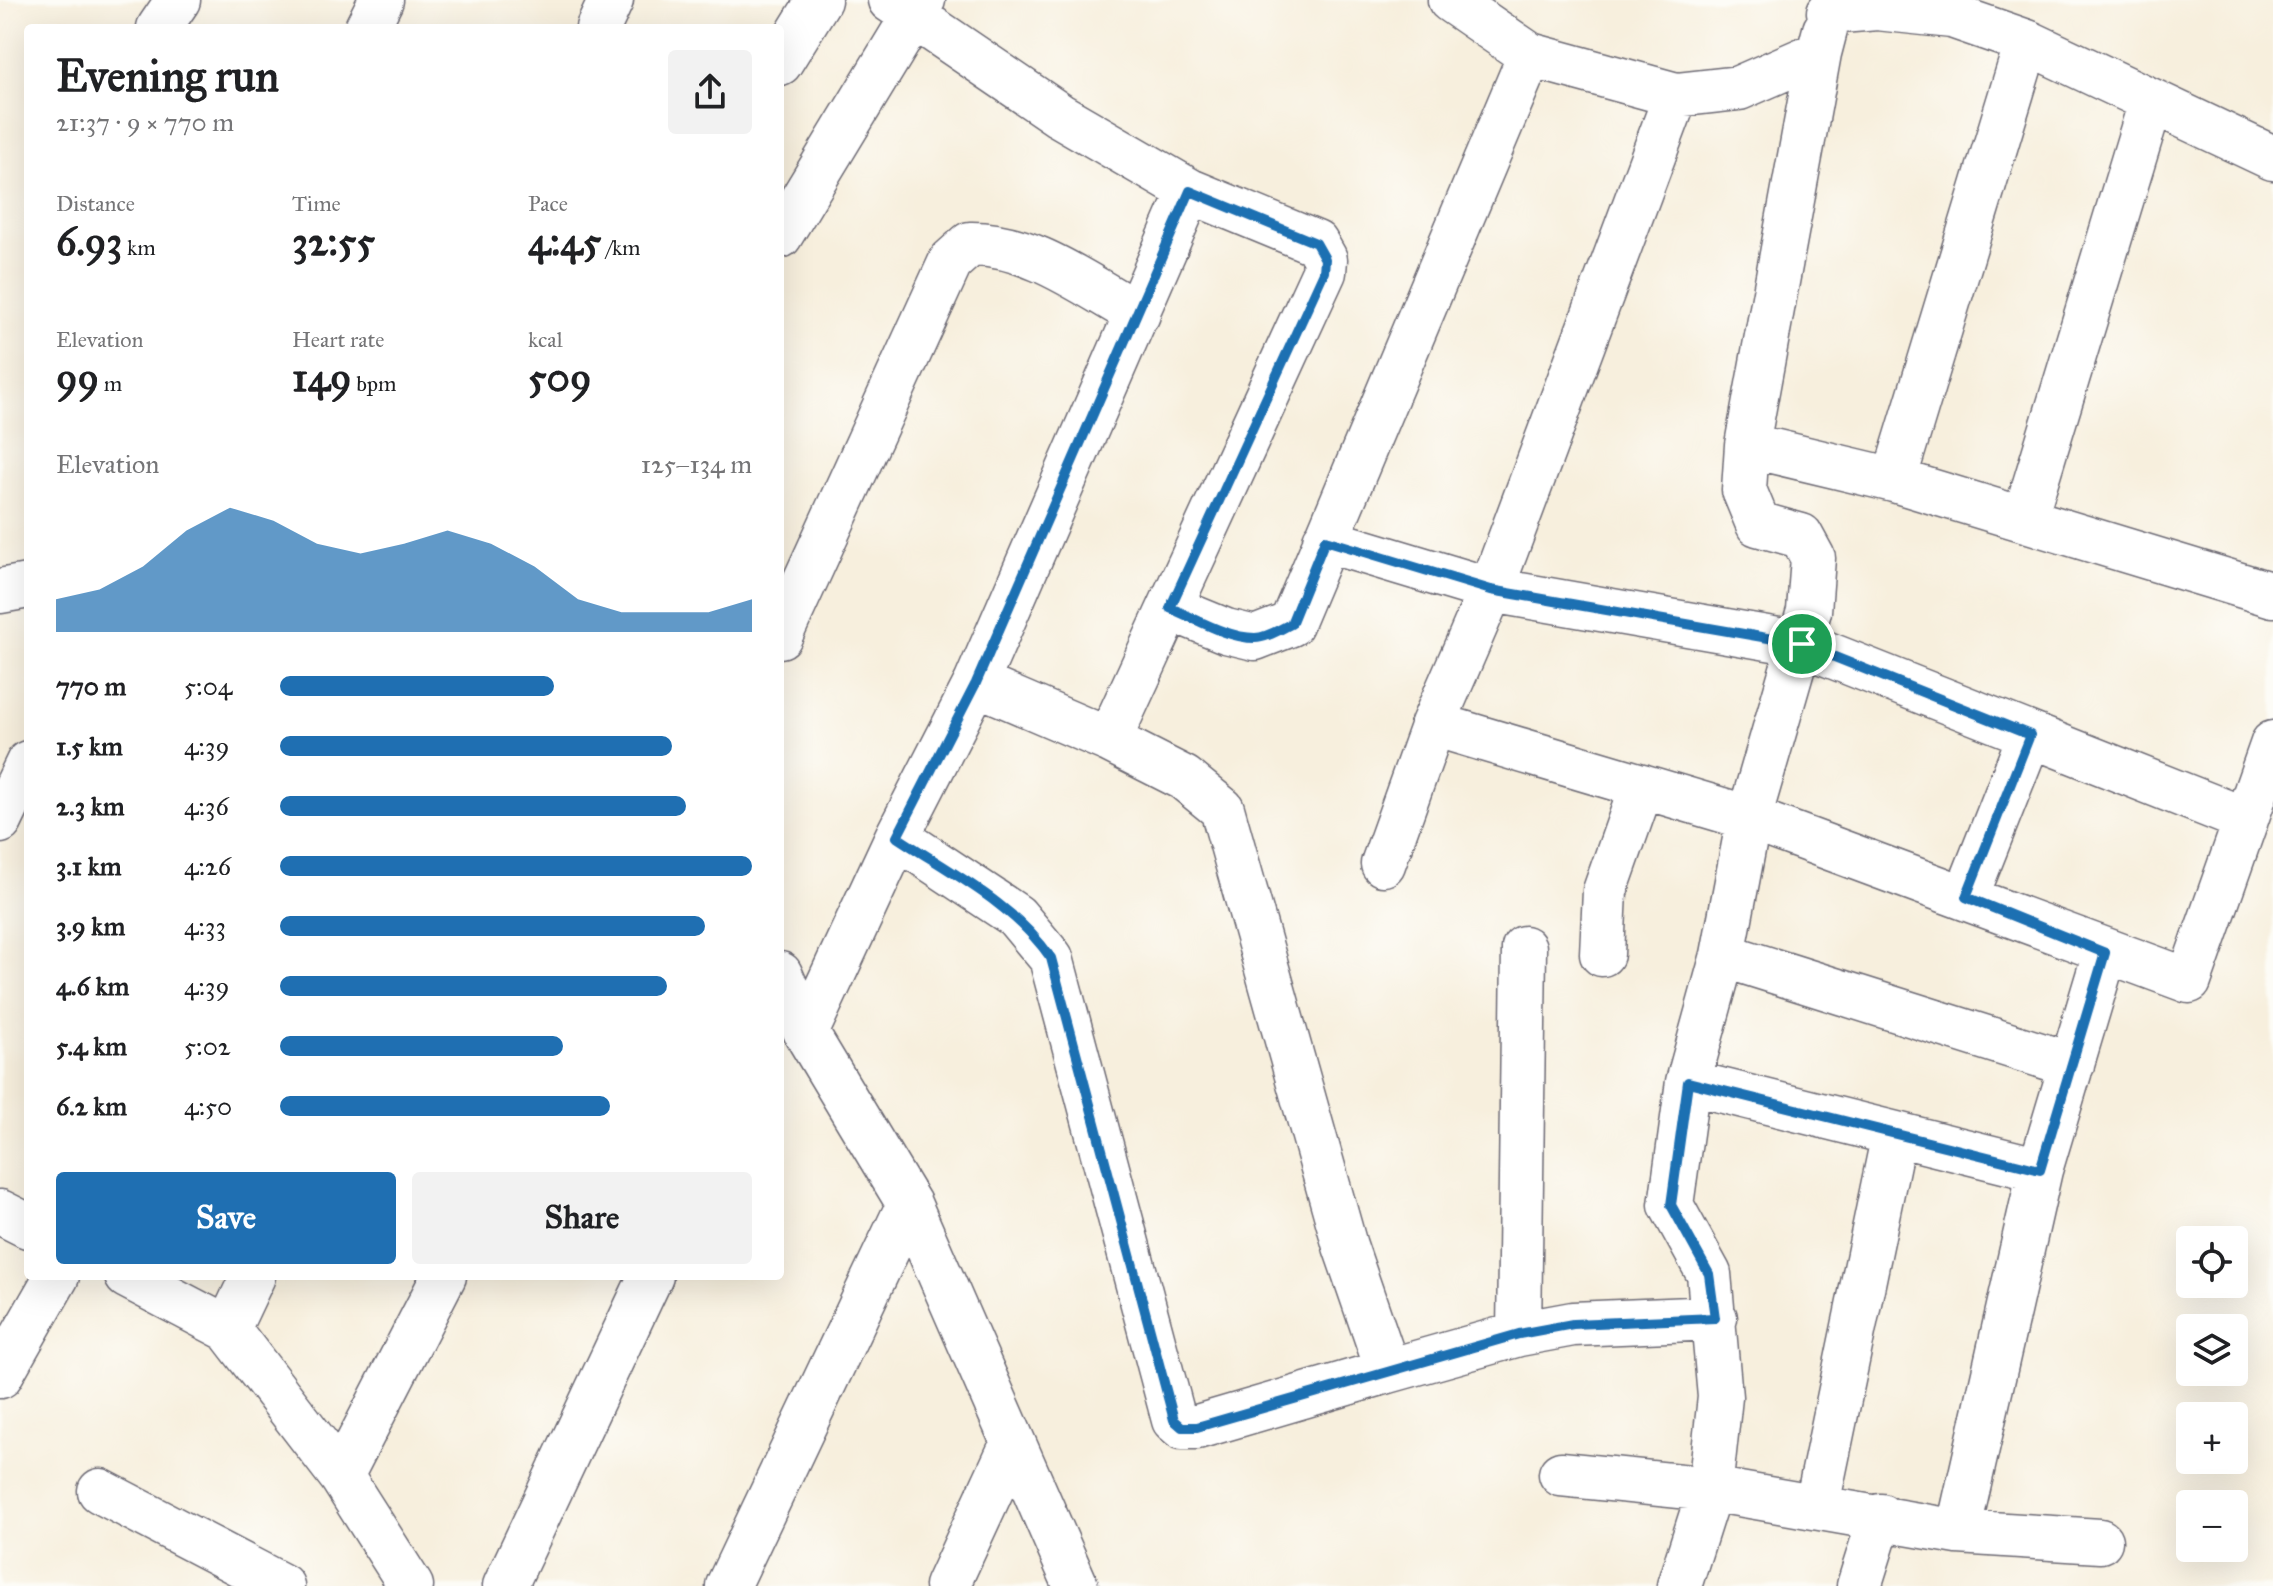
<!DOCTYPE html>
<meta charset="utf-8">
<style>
body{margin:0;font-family:"IM FELL Great Primer",serif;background:#f2f2f2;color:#202124;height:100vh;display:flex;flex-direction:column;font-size:30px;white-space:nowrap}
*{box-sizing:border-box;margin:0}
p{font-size:26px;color:#757577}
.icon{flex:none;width:44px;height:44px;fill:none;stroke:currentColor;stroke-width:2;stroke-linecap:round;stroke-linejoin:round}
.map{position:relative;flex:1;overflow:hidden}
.panel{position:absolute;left:24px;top:24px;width:760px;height:1256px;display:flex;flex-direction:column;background:#fff;border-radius:8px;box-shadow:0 8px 32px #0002}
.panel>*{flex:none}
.buttons{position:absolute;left:2176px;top:1226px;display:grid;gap:16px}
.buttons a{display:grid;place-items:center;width:72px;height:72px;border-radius:8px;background:#fff;box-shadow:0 8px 32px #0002;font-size:40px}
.pin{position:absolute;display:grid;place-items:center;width:68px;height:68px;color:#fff;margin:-34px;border:4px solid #fff;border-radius:50%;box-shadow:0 2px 8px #0007}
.round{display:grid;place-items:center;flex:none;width:84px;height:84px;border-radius:8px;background:#f2f2f2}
.summary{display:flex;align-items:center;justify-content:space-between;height:136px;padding:0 32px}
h1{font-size:44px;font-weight:700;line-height:60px}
.metrics{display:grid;grid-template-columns:repeat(3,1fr);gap:12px;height:136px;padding:8px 32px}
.metrics div{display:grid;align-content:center}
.metrics b{font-size:40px;font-weight:700}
.metrics small{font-size:22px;font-weight:400}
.metrics p{font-size:22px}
.chart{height:224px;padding:16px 32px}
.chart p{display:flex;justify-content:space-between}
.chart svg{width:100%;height:144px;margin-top:8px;fill:#1f6fb2;opacity:.7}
.action{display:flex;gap:16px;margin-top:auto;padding:16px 32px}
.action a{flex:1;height:92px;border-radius:8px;background:#1f6fb2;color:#fff;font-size:32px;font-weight:700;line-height:92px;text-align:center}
.action a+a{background:#f2f2f2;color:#202124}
ul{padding:0 32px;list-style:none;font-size:26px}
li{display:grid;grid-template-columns:128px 96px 1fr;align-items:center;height:60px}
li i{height:20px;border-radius:10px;background:#1f6fb2}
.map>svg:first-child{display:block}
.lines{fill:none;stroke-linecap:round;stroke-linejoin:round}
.street-casing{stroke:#6d6a74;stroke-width:47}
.street{stroke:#fff;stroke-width:44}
.route-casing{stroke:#fff;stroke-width:16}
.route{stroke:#1f6fb2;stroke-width:10}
</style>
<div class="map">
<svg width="2273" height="1586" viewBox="0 0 2273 1586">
<rect width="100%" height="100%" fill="#fdfcf7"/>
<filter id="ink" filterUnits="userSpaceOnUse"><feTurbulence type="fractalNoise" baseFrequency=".0125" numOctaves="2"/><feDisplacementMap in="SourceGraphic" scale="16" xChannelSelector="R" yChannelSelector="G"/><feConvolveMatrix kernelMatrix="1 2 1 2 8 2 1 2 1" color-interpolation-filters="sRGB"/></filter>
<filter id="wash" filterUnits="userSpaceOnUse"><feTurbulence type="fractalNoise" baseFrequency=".006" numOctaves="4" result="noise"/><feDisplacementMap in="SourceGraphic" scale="32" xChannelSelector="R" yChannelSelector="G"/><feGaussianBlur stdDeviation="1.8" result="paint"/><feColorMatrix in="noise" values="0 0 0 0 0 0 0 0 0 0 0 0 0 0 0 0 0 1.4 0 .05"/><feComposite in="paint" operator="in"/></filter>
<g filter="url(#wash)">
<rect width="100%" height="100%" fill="#f7efdd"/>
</g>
<g filter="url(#ink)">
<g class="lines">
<!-- street casing -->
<g class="street-casing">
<path id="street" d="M 890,0 L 1059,115 L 1190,191 L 1316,243 L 1325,259 L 1324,272 L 1109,740
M 1450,0 L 1530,55 L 1676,95 L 1739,88 L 1819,53 L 1825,30
M 1829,12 L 1877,8 L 1952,16 L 2027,42 L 2273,158
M 159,28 L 178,0
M 367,28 L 381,0
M 598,28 L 611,0
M 2027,42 L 1894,480 L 2273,595
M 1819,53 L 1747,445 L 1744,490 L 1758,524 L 1801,536 L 1813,558 L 1809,611 L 1749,818 L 1723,955 L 1688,1082 L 2040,1170
M 780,63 L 819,0
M 780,236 L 923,0
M 1747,445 L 1894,480
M 2025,517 L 2151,102
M 1325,540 L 1491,590 L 1802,644 L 2246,820
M 0,591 L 28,586
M 1170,608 L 1226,631 L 1255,638 L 1291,624 L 1530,55
M 780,636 L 951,261 L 970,244 C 1032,243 1085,285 1138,314
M 1433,724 L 1749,818 L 2189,981 L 2273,743
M 0,821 L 28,763
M 897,837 L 1016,916 L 1051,958 L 1174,1420 L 1182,1427 L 1197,1427 L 1388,1371 L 1345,1246 L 1222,809 L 1184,778 L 1109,740 L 976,683
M 1383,864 L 1433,724 L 1491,590 L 1676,95
M 1966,897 L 2030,735
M 1602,954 L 1605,891 L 1642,786
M 1723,955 L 2072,1065
M 780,974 L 806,1033 L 909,1204 L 1076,1586
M 806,1033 L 897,837 L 976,683 L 1190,191
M 0,1212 L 28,1226
M 127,1276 L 228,1329 L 341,1476 L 411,1586
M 228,1329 L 253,1276
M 1519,1334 L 1573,1324 L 1715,1318
M 1388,1371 L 1519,1334 L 1524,948
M 0,1376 L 57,1276
M 1561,1474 L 1710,1489 L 1958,1532 L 2100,1541
M 341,1476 L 444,1276
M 100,1491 L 282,1586
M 1817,1505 L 1894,1134
M 1958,1532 L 2040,1170 L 2105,953
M 505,1586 L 651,1276
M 728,1586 L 909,1204
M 947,1586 L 1012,1445
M 1679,1586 L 1710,1489 L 1720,1397 L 1709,1274 L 1671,1205 L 1688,1082
M 1859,1586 L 1881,1516"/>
</g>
<!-- street -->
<use href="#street" class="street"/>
</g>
</g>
<g class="lines" filter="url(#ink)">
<!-- route casing -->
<g class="route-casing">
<path id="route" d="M 1190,191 L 1316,243 L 1325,259 L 1324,272 L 1170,608 C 1195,618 1227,638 1255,638 C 1267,638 1280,629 1291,624 L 1325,540 L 1491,590 L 1802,644 L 2030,735 L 1966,897 L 2105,953 L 2040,1170 L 1688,1082 L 1671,1205 L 1709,1274 L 1715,1318 L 1573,1324 L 1519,1334 L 1197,1427 L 1182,1427 L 1174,1420 L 1051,958 C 1014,904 951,873 897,837 L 976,683 Z"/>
</g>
<!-- route -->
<use href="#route" class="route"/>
</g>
</svg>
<div class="buttons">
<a><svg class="icon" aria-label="locate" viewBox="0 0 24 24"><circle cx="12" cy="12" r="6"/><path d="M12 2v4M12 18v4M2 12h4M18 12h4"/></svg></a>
<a><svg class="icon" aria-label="layers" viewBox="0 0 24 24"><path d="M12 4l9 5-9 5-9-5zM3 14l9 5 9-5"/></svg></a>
<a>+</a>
<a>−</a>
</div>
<div class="pin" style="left:1802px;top:644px;background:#1e9e55"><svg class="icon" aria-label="arrive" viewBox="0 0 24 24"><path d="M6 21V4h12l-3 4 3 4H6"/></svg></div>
<section class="panel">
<div class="summary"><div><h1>Evening run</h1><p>21:37 · 9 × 770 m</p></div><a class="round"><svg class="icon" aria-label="share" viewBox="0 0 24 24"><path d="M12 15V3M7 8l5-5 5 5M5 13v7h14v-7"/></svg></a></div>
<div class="metrics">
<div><p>Distance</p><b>6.93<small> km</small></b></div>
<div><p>Time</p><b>32:55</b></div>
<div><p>Pace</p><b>4:45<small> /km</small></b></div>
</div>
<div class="metrics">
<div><p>Elevation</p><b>99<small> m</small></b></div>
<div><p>Heart rate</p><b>149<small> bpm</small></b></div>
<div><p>kcal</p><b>509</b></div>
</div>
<div class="chart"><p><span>Elevation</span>125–134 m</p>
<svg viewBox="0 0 160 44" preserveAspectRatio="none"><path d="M0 44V34L10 31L20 24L30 13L40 6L50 10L60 17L70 20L80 17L90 13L100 17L110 24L120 34L130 38L140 38L150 38L160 34V44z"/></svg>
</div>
<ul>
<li><b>770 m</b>5:04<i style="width:58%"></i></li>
<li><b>1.5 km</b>4:39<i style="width:83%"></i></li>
<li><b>2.3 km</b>4:36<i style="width:86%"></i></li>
<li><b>3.1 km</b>4:26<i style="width:100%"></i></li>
<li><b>3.9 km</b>4:33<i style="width:90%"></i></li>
<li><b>4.6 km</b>4:39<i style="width:82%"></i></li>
<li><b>5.4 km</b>5:02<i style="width:60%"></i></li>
<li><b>6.2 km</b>4:50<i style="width:70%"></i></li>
</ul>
<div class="action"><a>Save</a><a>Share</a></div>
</section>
</div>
